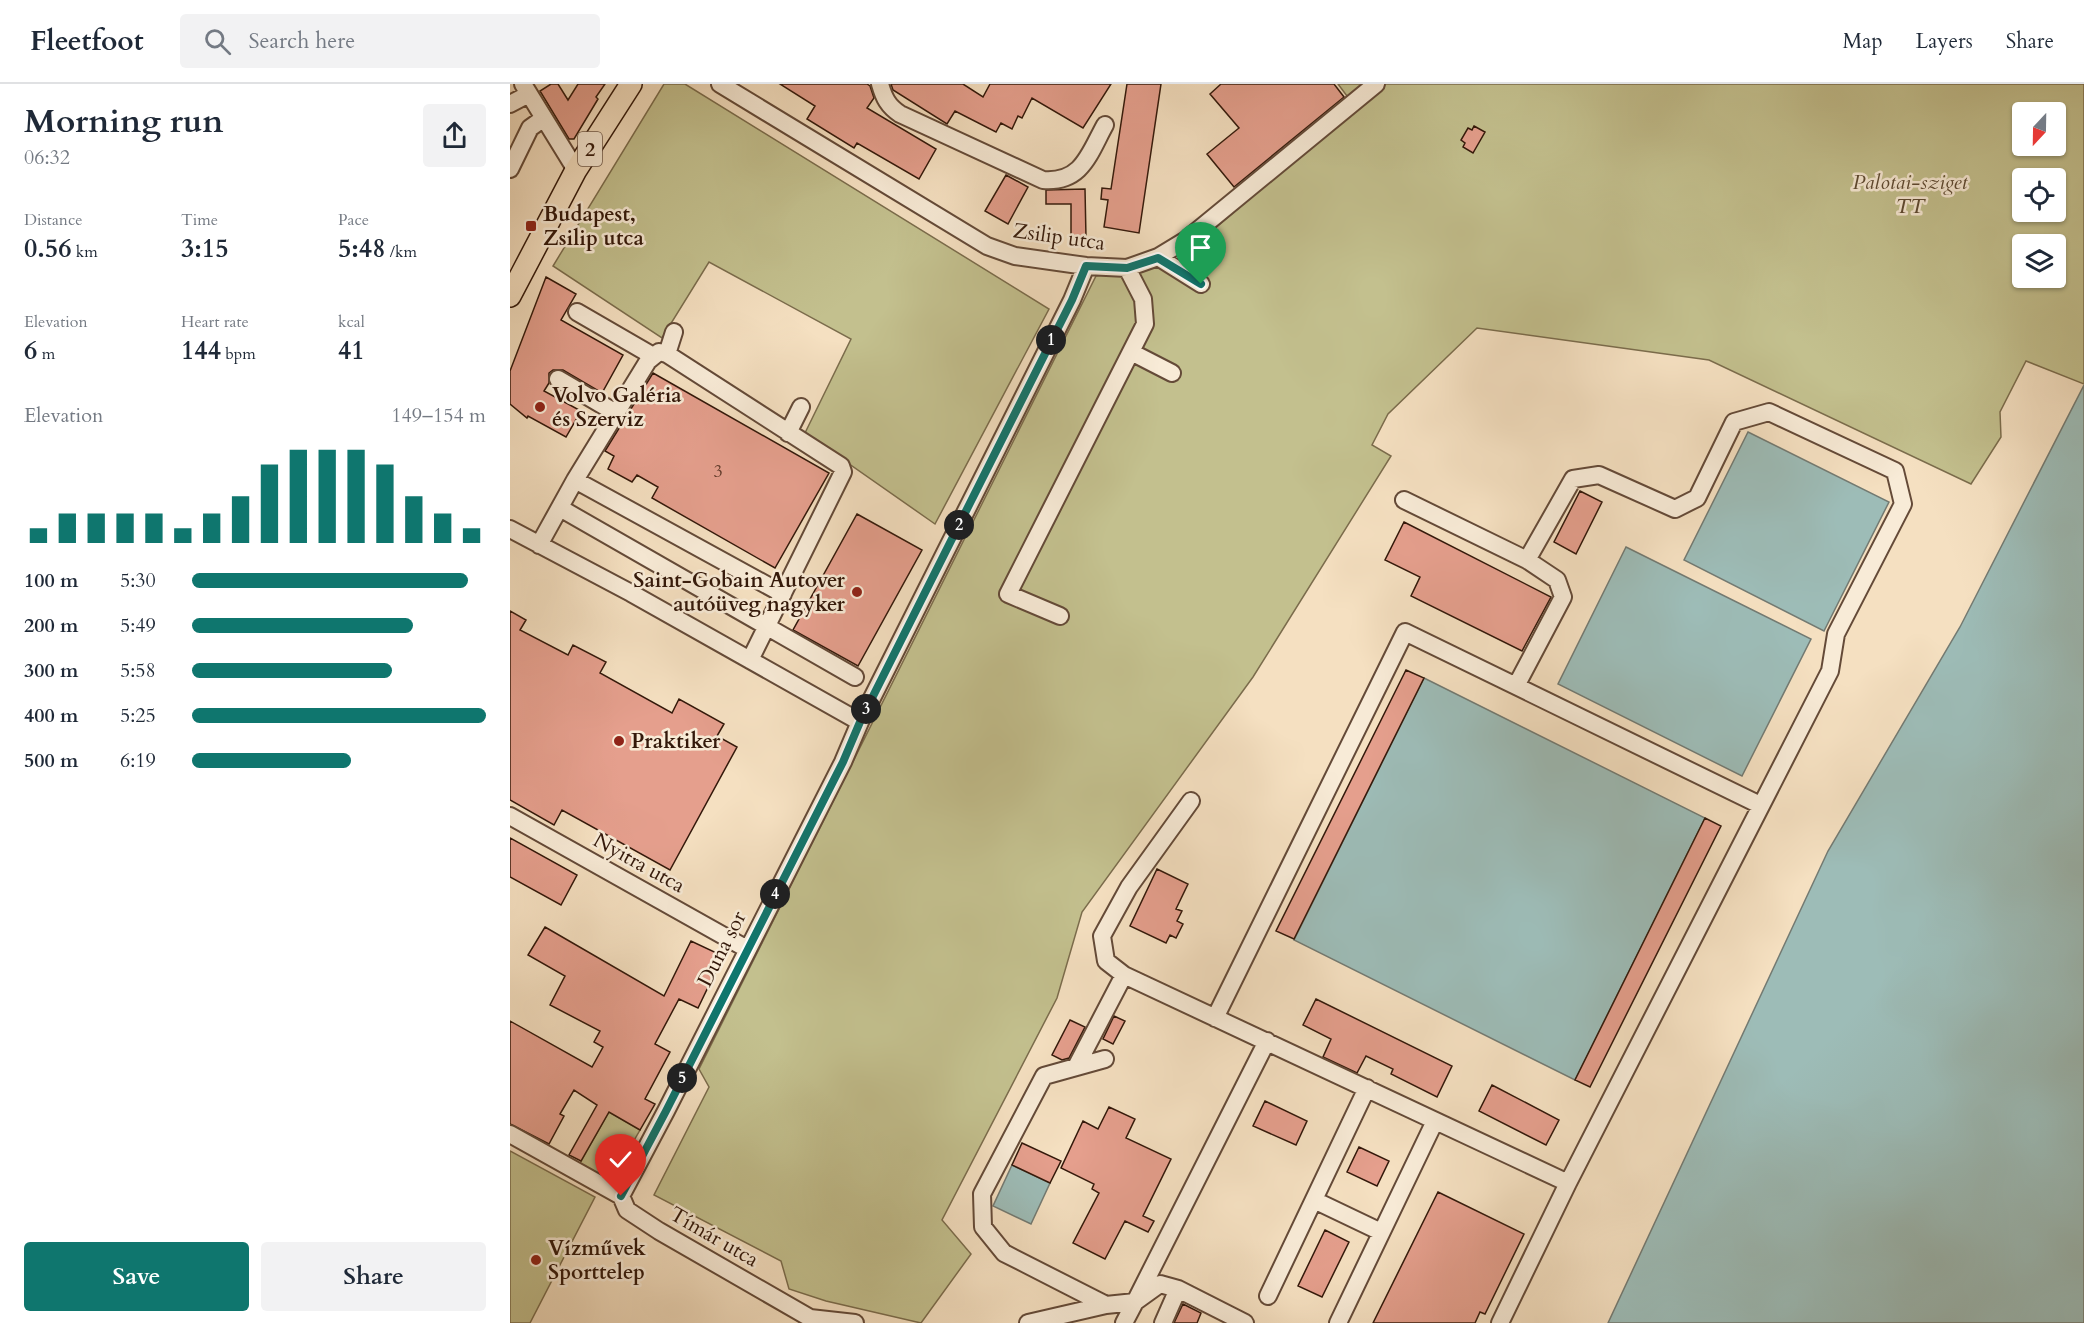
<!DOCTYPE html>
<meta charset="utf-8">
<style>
body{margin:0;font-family:Cardo,serif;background:#f2f2f3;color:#1f2937;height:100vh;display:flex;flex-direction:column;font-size:22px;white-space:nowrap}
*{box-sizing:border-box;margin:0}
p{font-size:20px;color:#747a83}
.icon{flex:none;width:33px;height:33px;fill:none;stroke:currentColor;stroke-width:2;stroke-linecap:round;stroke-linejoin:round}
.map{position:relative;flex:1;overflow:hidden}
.sheet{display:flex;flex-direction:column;background:#fff;width:510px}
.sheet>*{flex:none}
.needle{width:39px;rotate:202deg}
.tools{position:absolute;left:1502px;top:18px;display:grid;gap:12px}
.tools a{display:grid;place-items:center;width:54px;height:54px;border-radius:6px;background:#fff;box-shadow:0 2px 4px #0004;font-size:30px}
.pin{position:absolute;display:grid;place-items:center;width:51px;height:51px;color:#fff;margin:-62px -26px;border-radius:50% 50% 50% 0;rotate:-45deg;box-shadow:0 0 6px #0007}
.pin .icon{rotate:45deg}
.km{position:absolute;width:30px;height:30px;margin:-15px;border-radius:50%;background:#222;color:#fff;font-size:16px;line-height:30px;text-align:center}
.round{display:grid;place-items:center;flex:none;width:63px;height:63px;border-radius:6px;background:#f2f2f3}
.overview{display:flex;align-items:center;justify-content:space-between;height:102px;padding:0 24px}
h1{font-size:33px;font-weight:700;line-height:45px}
.stats{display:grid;grid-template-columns:repeat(3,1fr);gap:9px;height:102px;padding:6px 24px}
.stats div{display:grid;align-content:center}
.stats b{font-size:26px;font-weight:700}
.stats small{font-size:16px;font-weight:400}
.stats p{font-size:16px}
.chart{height:168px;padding:12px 24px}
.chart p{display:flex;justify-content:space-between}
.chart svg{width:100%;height:108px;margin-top:6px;stroke:#0f766e;stroke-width:6}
.button{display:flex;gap:12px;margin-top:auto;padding:12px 24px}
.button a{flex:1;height:69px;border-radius:6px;background:#0f766e;color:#fff;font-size:24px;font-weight:700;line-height:69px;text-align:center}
.button a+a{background:#f2f2f3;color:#1f2937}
ul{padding:0 24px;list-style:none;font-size:20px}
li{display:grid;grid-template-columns:96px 72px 1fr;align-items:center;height:45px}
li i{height:15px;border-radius:8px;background:#0f766e}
header{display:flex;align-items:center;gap:36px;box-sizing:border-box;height:84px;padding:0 30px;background:#fff;border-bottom:2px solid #e0e1e3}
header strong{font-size:28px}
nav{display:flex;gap:33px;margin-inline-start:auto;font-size:21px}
.search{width:420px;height:54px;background:#f2f2f3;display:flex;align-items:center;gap:15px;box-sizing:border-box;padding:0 21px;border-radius:6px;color:#747a83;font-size:22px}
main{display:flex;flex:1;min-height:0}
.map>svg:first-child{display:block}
.green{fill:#c3c08e;stroke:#7b6c4c;stroke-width:1.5;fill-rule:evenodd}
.water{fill:#9dbcb7;stroke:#737a72;stroke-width:1.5}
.building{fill:#e59f8d;stroke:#33180a;stroke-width:1.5}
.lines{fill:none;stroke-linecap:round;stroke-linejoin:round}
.minor-casing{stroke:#644a38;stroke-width:20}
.major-casing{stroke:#33180a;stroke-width:24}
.minor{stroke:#f8ebd7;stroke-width:16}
.major{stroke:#f5e0c1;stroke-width:21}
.route-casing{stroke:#fff;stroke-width:12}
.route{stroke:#0f766e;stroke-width:8}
.poi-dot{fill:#8f2418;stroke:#f8ebd7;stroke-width:2}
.labels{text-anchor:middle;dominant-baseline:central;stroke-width:5;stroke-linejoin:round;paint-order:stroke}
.number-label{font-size:18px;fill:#603a2b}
.shield{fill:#f8ebd7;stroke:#6e5748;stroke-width:1.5}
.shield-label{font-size:20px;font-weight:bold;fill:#33180a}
.park-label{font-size:21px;font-style:italic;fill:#5e4a32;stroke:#f8ebd7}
.poi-label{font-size:21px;font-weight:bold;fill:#33180a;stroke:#f8ebd7;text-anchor:start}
.street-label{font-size:21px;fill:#33180a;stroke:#f8ebd7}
</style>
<header>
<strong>Fleetfoot</strong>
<div class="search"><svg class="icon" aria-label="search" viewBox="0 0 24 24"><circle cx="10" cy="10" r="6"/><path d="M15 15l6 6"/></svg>Search here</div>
<nav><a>Map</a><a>Layers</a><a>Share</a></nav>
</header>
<main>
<section class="sheet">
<div class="overview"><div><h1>Morning run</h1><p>06:32</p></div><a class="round"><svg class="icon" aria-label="share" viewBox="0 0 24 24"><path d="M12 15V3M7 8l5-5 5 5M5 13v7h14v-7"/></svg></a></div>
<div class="stats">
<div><p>Distance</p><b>0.56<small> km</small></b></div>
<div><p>Time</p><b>3:15</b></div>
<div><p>Pace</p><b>5:48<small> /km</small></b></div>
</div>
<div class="stats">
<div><p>Elevation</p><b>6<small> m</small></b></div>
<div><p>Heart rate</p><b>144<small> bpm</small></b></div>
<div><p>kcal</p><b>41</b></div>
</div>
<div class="chart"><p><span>Elevation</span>149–154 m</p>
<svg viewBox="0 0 160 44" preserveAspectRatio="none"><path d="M5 44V38M15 44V32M25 44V32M35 44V32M45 44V32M55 44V38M65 44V32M75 44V25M85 44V12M95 44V6M105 44V6M115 44V6M125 44V12M135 44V25M145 44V32M155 44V38"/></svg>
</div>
<ul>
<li><b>100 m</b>5:30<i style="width:94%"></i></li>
<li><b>200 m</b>5:49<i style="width:75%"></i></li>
<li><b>300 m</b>5:58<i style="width:68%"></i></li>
<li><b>400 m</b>5:25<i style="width:100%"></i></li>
<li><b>500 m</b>6:19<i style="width:54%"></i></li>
</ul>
<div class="button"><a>Save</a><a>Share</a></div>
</section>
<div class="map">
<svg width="1574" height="1239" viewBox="0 0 1574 1239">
<rect width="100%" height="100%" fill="#f5e0c1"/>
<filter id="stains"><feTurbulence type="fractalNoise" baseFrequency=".00333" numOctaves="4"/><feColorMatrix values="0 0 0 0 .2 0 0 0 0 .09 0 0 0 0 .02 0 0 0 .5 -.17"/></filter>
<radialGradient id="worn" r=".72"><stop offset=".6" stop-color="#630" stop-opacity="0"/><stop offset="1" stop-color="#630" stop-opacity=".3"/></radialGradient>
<!-- green -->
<path class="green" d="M 154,0 L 175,0 L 539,225 L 425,440 L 295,349 L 341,255 L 199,178 L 152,254 L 43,182 Z
M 828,0 L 1574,0 L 1574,300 L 1516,277 L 1490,328 L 1491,353 L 1461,400 L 1199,276 L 967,244 L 878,330 L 862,361 L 881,372 L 743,593 L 572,828 L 547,914 L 432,1136 L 461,1170 L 411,1239 L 316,1217 L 279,1205 L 271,1177 L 144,1111 L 199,1003 L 189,985 L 586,192 L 663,180 L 846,24 ZM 1512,28 L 1545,28 L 1545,62 L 1512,62 ZM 1512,94 L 1545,94 L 1545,128 L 1512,128 ZM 1512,160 L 1545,160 L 1545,194 L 1512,194 Z
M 99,1028 L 130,1046 L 100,1098 L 69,1081 Z
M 0,1067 L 85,1113 L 20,1239 L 0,1239 Z"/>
<!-- water -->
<path class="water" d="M 1574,301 L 1574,1239 L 1098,1239 L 1318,767 L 1450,543 Z
M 1238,348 L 1379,418 L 1314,547 L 1174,476 Z
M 1116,463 L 1301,555 L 1232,692 L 1048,600 Z
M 914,594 L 1195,734 L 1065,996 L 784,856 Z
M 502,1081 L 540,1099 L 521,1140 L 483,1122 Z"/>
<!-- building -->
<path class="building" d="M 41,0 L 48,0 L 58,16 L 68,0 L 95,0 L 86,13 L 88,15 L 64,55 L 59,55 L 30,7 Z
M 270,0 L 357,0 L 360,2 L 364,14 L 357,24 L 426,65 L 409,95 L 347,59 L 344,64 L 297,35 L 305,22 Z
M 381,0 L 453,0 L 473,13 L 480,0 L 601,0 L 573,44 L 522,14 L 512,34 L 508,32 L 502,45 L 491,39 L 486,48 L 445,27 L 437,40 L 383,6 Z
M 617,0 L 651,0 L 629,149 L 594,143 L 598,116 L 591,115 L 592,104 L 601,105 Z
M 711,0 L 824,0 L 834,13 L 724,103 L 697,70 L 729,44 L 700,10 Z
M 964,42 L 975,48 L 963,69 L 953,63 L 955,59 L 951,56 L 958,44 L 962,46 Z
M 496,91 L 518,103 L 498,140 L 475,127 Z
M 575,105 L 576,154 L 561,155 L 561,120 L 536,120 L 536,106 Z
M 36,193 L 66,210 L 51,236 L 113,271 L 92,309 L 53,286 L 43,286 L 39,289 L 39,299 L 34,307 L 71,327 L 56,353 L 18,332 L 17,334 L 0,320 L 0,287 Z
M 143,289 L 319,389 L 265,484 L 142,414 L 148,403 L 127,391 L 122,398 L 98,385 L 104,372 L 95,367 Z
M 1070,407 L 1092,418 L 1066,470 L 1044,458 Z
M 347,430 L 412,466 L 348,582 L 283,546 Z
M 894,438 L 1041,513 L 1012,567 L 901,512 L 910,493 L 875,476 Z
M 0,527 L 16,536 L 10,546 L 58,571 L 63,561 L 96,578 L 90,589 L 162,629 L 169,615 L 214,640 L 207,652 L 227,663 L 160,786 L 52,726 L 44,741 L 0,716 Z
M 896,586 L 914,594 L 784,855 L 766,847 Z
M 1195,734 L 1211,742 L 1080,1003 L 1065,996 Z
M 0,754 L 67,791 L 51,821 L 0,793 Z
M 647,785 L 678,800 L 666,825 L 672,827 L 667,837 L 673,840 L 666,854 L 660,851 L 656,859 L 620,842 Z
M 35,843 L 154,912 L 181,857 L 213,872 L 188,924 L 169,915 L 145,960 L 160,968 L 135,1015 L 145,1020 L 130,1046 L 99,1028 L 71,1077 L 59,1071 L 87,1021 L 64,1006 L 50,1030 L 54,1032 L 39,1060 L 0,1040 L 0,937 L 82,983 L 93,963 L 84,958 L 90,947 L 40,921 L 55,892 L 18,871 Z
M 806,915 L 942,982 L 927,1013 L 881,990 L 883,985 L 856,972 L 847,989 L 813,973 L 821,955 L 793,941 Z
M 604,932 L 615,937 L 603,960 L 593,955 Z
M 560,936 L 575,943 L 559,974 L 552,976 L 542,971 Z
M 982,1001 L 1049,1036 L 1036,1061 L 969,1027 Z
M 755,1017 L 797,1037 L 786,1061 L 743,1042 Z
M 599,1023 L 625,1035 L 616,1054 L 661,1075 L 633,1132 L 644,1137 L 638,1148 L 615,1137 L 595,1175 L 563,1159 L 589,1109 L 582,1105 L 584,1100 L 551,1084 L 573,1037 L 588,1045 Z
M 512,1059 L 551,1077 L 540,1099 L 502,1081 Z
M 849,1063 L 879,1077 L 867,1102 L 837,1088 Z
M 928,1108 L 1014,1150 L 975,1230 L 970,1228 L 965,1239 L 863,1239 Z
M 815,1146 L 839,1158 L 812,1213 L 788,1202 Z
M 673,1220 L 691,1229 L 687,1239 L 664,1239 Z"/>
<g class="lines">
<!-- minor casing -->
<g class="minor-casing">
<path id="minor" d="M 13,0 L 66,86
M 210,0 L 477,162 L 505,172 L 576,182 L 617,184 L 648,173 L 676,156 L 866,0
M 370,0 C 374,14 378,22 390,30 L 533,96 C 572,99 579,70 595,41
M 0,20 L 19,10
M 0,85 L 20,44 L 34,34
M 648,173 L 691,200
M 67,228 L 143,272
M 621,268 L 662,289
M 157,270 L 164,248
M 48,295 L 106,329
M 278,349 L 291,323
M 65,396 L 138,277 L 149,268 L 157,270 L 331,382 L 333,388 L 240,576
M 894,416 L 1017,476 L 1047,496 L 1053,513 L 1006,602
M 50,424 L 345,593
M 0,445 L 121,509 L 350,638
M 29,461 L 65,396 L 273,510
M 550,532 L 498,510 L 635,240 L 633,215 L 617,184
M 681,717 L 619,803 L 592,852 L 596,877 L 614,891 L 1058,1099
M 0,732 L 237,865
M 705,934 L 895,548 L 1250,721
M 595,975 L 534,992 L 472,1110 L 473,1143 L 494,1169 L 596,1221
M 566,983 L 614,891
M 0,1050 L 111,1112 L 117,1126 L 149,1147 L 300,1234 L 304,1239
M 111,1112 L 156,1027 L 333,678 L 350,638 L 562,216 L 576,182
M 804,1116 L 871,1148
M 758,1212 L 857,1004
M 300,1234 L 345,1239
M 518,1239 L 596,1221 L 625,1218 L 757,957
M 614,1239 L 625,1218 L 650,1200 L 668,1205 L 735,1239
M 653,1239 L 668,1205
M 828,1239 L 925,1037
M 990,1239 L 1058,1099 L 1320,587 L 1326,550 L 1393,420 L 1385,387 L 1259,328 L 1224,338 L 1187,414 L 1165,425 L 1089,391 L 1063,395 L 1017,476"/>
</g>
<!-- major casing -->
<g class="major-casing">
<path id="major" d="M 0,212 L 66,86 L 121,0"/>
</g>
<!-- minor -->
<use href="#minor" class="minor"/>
<!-- major -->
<use href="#major" class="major"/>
</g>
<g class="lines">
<!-- route casing -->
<g class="route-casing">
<path id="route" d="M 111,1112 L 156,1027 L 333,678 L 350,638 L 562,216 L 576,182 L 617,184 L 648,174 L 691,200"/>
</g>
<!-- route -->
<use href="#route" class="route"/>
</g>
<!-- markers -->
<g class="poi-dot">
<rect x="15" y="136" width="12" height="12" rx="3"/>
<circle cx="30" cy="323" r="6"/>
<circle cx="347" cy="508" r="6"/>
<circle cx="109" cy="657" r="6"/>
<circle cx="26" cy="1176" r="6"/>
</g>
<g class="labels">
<!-- number labels -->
<g class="number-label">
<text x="208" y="387">3</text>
</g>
<!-- shield labels -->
<rect class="shield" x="68" y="48" width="24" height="34" rx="4.5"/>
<g class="shield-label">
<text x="80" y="65">2</text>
</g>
<!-- park labels -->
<g class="park-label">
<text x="1400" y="98">Palotai-sziget<tspan x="1400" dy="24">TT</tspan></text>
</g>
<!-- poi labels -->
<g class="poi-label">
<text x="33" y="130">Budapest,<tspan x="33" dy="24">Zsilip utca</tspan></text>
<text x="42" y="311">Volvo Galéria<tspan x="42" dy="24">és Szerviz</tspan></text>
<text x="335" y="496" text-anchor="end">Saint-Gobain Autover<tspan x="335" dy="24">autóüveg nagyker</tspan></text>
<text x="121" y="657">Praktiker</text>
<text x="38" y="1164">Vízművek<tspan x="38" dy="24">Sporttelep</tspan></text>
</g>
<!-- street labels -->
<g class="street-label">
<text transform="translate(549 153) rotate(8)">Zsilip utca</text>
<text transform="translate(129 779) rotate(29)">Nyitra utca</text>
<text transform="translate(212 865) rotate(-63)">Duna sor</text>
<text transform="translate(204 1153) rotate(30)">Tímár utca</text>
</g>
</g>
<rect width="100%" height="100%" filter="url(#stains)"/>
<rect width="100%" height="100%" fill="url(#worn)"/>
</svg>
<div class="tools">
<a><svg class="needle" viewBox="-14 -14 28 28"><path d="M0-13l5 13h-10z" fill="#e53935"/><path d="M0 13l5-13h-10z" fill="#747a83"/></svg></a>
<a><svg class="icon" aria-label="locate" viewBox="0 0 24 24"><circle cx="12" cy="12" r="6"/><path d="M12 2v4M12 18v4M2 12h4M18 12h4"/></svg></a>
<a><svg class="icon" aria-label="layers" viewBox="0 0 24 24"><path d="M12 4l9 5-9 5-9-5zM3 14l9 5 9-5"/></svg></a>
</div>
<div class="pin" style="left:691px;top:200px;background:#1e9e55"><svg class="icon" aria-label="arrive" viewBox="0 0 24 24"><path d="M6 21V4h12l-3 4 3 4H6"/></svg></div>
<div class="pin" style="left:111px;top:1112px;background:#d93025"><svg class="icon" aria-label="check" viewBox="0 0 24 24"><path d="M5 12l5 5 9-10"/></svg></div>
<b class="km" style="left:541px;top:256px">1</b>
<b class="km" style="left:449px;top:441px">2</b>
<b class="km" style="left:356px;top:625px">3</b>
<b class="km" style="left:265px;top:810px">4</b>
<b class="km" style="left:172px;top:994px">5</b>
</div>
</main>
